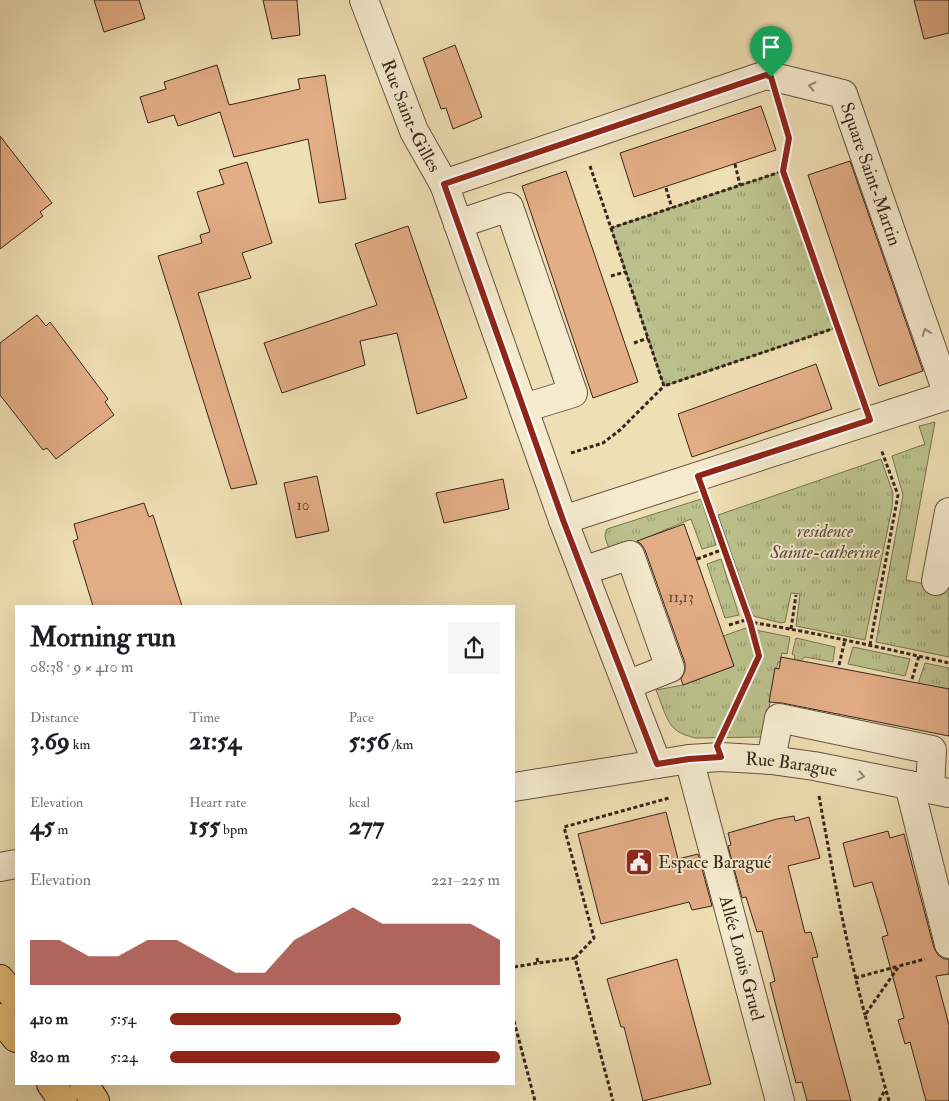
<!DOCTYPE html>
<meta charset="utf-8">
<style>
body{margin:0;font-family:"IM FELL Double Pica",serif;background:#f6f6f6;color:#202124;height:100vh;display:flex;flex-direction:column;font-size:19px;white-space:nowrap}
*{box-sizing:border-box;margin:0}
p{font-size:16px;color:#757577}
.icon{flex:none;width:28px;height:28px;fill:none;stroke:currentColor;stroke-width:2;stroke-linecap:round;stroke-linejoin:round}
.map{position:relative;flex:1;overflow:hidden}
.sheet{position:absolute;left:15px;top:605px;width:500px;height:480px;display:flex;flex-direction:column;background:#fff;border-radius:0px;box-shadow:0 5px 20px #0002}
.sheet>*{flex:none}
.pin{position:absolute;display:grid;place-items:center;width:42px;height:42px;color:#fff;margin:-51px -21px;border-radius:50% 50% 50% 0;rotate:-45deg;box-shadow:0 0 5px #0007}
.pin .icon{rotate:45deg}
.round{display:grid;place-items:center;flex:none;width:52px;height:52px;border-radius:0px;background:#f6f6f6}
.head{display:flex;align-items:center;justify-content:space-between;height:85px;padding:0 15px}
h1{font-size:28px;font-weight:700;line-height:38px}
.metrics{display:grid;grid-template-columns:repeat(3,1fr);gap:8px;height:85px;padding:5px 15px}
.metrics div{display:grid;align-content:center}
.metrics b{font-size:25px;font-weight:700}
.metrics small{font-size:14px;font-weight:400}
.metrics p{font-size:14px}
.chart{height:140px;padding:10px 15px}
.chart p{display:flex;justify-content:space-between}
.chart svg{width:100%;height:90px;margin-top:5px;fill:#8f2418;opacity:.7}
ul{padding:0 15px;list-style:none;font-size:16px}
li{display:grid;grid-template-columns:80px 60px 1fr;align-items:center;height:38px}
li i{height:12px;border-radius:6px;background:#8f2418}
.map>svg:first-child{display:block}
.park{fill:url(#park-tufts);stroke:#797354}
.building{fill:#e3ad86;stroke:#37251b}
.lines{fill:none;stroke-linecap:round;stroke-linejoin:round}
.minor-casing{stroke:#655441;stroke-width:30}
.major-casing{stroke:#37251b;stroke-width:30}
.path{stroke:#37251b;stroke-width:3;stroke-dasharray:4 2.5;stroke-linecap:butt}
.minor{stroke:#f5eace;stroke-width:28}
.major{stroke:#e8c07a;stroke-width:28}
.oneway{stroke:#968874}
.route-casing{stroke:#fff;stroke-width:10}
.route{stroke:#8f2418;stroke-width:6}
.labels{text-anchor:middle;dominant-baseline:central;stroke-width:4;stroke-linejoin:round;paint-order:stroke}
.number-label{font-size:15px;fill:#624736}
.street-label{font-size:18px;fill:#37251b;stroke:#f5eace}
.park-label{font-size:18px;font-style:italic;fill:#584c37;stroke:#f5eace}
.poi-label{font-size:18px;fill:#37251b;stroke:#f5eace;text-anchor:start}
</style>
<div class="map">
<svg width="949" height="1101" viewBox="0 0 949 1101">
<defs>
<pattern id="park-tufts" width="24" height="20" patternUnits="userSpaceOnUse" patternTransform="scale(1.25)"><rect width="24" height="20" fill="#bbc18c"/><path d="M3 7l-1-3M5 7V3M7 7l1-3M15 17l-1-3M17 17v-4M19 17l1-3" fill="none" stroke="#999d72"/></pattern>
</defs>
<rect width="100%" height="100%" fill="#efdfb4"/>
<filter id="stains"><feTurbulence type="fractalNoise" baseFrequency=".004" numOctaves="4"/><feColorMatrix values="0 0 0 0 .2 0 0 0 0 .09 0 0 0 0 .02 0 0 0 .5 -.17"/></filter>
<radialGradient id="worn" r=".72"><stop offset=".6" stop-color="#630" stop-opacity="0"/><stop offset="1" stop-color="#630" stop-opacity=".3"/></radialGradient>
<!-- park -->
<path class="park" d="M 783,171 L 838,327 L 664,386 L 611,228 Z
M 935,422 L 906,580 L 949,589 L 949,657 L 876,642 L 903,495 L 892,456 L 925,444 L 919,426 Z
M 881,459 L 893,493 L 892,508 L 865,640 L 796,626 L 800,594 L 791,593 L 785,622 L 781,623 L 753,616 L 718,515 Z
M 701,499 L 716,545 L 702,549 L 691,519 L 634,543 L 609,548 C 606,541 603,535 607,529 Z
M 721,559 L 739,615 L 725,618 L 707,564 Z
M 746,628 L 790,637 L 787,654 L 782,653 L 780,662 L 778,662 L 763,737 L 695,738 C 688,736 681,734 676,730 C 666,723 661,701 656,690 L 683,685 L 734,666 L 723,636 Z
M 796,638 L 835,647 L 833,662 L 805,657 L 800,661 L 794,661 L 795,656 L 792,654 Z
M 853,647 L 910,659 L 905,676 L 848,664 Z
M 925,663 L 949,668 L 949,689 L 918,684 Z"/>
<!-- building -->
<path class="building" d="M 94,0 L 139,0 L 145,19 L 104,32 Z
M 263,0 L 297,0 L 300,35 L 272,39 Z
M 914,0 L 949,0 L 949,33 L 924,39 Z
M 455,45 L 482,117 L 453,129 L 446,108 L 441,109 L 423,58 Z
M 217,65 L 229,105 L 300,89 L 298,79 L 325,75 L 346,199 L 319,203 L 308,139 L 234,157 L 220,112 L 178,126 L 174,115 L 148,123 L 140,97 L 166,89 L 164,82 Z
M 761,106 L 776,150 L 634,197 L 620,153 Z
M 0,136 L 52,203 L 40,212 L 43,216 L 0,249 Z
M 850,161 L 923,371 L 879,386 L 808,175 Z
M 247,162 L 272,243 L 242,253 L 251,278 L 198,293 L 257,484 L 231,489 L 158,256 L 202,243 L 200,235 L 210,232 L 197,192 L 224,184 L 219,170 Z
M 566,171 L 638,382 L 593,398 L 522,186 Z
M 408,226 L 467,398 L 417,414 L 397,333 L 360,341 L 365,365 L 282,393 L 264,343 L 377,305 L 355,244 Z
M 37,315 L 46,326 L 50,322 L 108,399 L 105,402 L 114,415 L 56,459 L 47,448 L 43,450 L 0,395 L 0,343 Z
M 816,364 L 832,409 L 692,457 L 678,414 Z
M 317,476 L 329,531 L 296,538 L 284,483 Z
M 503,479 L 509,509 L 444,523 L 436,493 Z
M 144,503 L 149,517 L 153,515 L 182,606 L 93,606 L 73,541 L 78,539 L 74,524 Z
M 684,524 L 734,666 L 683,685 L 681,679 L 685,671 L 685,663 L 645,550 L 641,544 L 637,541 Z
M 781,657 L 949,689 L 949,736 L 782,703 L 769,702 L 775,668 L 779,669 Z
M 666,812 L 678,859 L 698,854 L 712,906 L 692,910 L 689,902 L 601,924 L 578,834 Z
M 794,816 L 795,821 L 809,817 L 820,858 L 788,866 L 805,933 L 811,932 L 818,957 L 812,958 L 851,1101 L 807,1101 L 802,1082 L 796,1083 L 770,983 L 775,981 L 762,931 L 757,932 L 746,897 L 742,898 L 728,846 L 731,845 L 728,833 L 777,819 Z
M 888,831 L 890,838 L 904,834 L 934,948 L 938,955 L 944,959 L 949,959 L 949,974 L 936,976 L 949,1025 L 949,1101 L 926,1101 L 910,1042 L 905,1044 L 898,1020 L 904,1018 L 882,937 L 888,935 L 872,882 L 854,887 L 843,843 Z
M 677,959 L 711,1084 L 643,1101 L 624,1027 L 621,1027 L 607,979 Z"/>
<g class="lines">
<!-- minor casing -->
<g class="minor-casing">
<g id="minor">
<path id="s1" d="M 364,0 L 414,131 L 444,184 L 563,520 L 657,764"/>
<path id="s2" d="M 444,184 L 766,75 L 843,94 L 948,395"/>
<path d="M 458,224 L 509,207 L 573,393 L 524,408"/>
<path d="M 563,520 L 949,395"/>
<path d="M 583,571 L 630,555 L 670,668 L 627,685"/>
<path d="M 936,581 L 949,512"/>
<path id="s3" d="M 689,759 L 780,1101"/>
<path d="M 771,760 L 779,718 L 932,750 L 930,789"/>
<path d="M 909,785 L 949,944"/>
<path id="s4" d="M 514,787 L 689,759 L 721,757 L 771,760 L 814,766 L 949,793"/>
<path d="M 0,867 L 16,864"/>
</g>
</g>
<!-- major casing -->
<g class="major-casing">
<path id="major" d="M 0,979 L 16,999
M 0,1018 L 16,1038
M 51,1084 L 63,1101
M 84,1084 L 95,1101"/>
</g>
<!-- path -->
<path class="path" d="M 781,109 L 789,138 L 783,171 L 861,393
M 735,164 L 740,185
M 590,166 L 611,228 L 783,171
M 666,188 L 672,208
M 611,228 L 664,386 L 838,327
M 611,276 L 625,272
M 634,343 L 648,338
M 571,453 L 603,443 L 620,430 L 664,386
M 708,502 L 750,622
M 697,559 L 724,549
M 729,625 L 749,619
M 791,629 L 796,595
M 870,645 L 898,495 L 881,449
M 839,665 L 845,640
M 912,679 L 919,656
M 726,727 L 759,656 L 750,622 C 817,633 883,648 949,663
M 819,796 C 832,869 846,943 865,1015
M 537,958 L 538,963 L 575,958 L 613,1101
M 575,958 L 594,938 L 564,827 L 669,798
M 514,967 L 538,963
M 855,978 L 899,966
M 514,1021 L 535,1101
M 879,1101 L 885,1090
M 889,1101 L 865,1015 L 899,966 L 925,959"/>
<!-- minor -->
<use href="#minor" class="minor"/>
<!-- major -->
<use href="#major" class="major"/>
</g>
<!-- one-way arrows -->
<defs><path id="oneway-chevron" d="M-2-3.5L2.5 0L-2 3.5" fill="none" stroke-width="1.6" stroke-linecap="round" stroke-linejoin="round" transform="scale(1.25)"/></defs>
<g class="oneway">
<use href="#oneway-chevron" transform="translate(812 86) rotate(-167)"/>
<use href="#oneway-chevron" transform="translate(926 332) rotate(-109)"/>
<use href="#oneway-chevron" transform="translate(861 776) rotate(11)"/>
</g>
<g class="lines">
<!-- route casing -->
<g class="route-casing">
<path id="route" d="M 766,75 L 771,77 L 789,138 L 783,171 L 870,420 L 698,476 L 750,622 L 759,656 L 717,746 L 721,757 L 689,759 L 657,764 L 563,520 L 444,184 Z"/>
</g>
<!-- route -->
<use href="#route" class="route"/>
</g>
<!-- icons -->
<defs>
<g id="civic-square" transform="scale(1.4375)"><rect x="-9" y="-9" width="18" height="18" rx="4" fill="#8f2418" stroke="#f5eace"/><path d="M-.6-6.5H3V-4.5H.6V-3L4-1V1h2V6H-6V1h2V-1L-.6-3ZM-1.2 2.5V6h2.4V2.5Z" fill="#fff"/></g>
</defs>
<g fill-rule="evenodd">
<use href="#civic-square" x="639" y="862"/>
</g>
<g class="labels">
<!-- number labels -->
<g class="number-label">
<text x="303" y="505">10</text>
<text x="681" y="597">11,13</text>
</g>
<!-- street labels -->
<g class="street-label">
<text stroke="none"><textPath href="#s1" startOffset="125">Rue Saint-Gilles</textPath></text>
<text stroke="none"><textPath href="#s2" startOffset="504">Square Saint-Martin</textPath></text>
<text stroke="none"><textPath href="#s4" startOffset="280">Rue Barague</textPath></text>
<text stroke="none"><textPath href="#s3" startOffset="206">Allée Louis Gruel</textPath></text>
</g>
<!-- park labels -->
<g class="park-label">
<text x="825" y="531">residence<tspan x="825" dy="21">Sainte-catherine</tspan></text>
</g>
<!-- poi labels -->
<g class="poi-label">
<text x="658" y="862">Espace Baragué</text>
</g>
</g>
<rect width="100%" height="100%" filter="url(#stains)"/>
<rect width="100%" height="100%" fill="url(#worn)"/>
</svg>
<div class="pin" style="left:771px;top:77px;background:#1e9e55"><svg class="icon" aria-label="arrive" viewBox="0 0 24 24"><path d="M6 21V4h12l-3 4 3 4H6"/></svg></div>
<section class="sheet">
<div class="head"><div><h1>Morning run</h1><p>08:38 · 9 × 410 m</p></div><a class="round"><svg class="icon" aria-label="share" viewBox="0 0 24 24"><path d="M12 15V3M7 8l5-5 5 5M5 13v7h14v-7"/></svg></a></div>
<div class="metrics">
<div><p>Distance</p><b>3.69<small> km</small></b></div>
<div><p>Time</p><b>21:54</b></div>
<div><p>Pace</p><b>5:56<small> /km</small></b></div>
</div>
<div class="metrics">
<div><p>Elevation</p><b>45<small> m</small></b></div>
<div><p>Heart rate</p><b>155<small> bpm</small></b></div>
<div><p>kcal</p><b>277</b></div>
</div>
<div class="chart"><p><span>Elevation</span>221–225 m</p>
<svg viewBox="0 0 160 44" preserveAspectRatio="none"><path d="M0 44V22L10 22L20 30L30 30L40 22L50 22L60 30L70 38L80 38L90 22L100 14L110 6L120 14L130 14L140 14L150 14L160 22V44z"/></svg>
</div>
<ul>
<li><b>410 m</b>5:54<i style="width:70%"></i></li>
<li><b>820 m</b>5:24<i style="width:100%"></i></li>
</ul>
</section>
</div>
